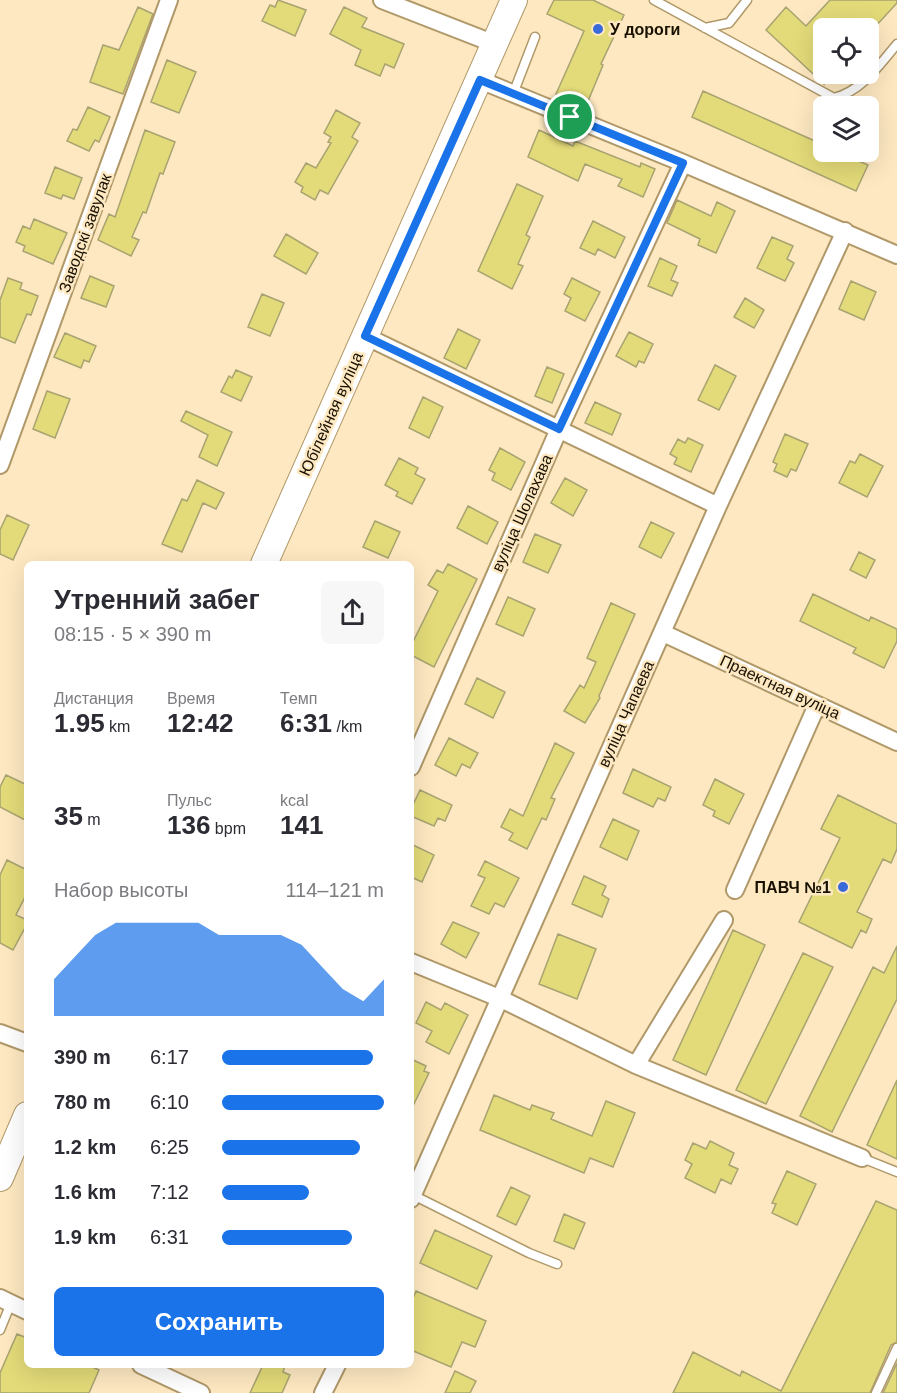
<!DOCTYPE html>
<html lang="ru">
<meta charset="utf-8">
<style>
body{margin:0;font-family:Helvetica,sans-serif;background:#f7f7f7;color:#2b2b33;height:100vh;display:flex;flex-direction:column;font-size:22px;white-space:nowrap}
*{box-sizing:border-box;margin:0}
p{font-size:20px;color:#7c7c81}
.icon{flex:none;width:33px;height:33px;fill:none;stroke:currentColor;stroke-width:2;stroke-linecap:round;stroke-linejoin:round}
.map{position:relative;flex:1;overflow:hidden}
.details{position:absolute;left:24px;top:561px;width:390px;height:807px;display:flex;flex-direction:column;background:#fff;border-radius:9px;box-shadow:0 6px 24px #0002}
.details>*{flex:none}
.tools{position:absolute;left:813px;top:18px;display:grid;gap:12px}
.tools a{display:grid;place-items:center;width:66px;height:66px;border-radius:9px;background:#fff;box-shadow:0 6px 24px #0002;font-size:30px}
.pin{position:absolute;display:grid;place-items:center;width:51px;height:51px;color:#fff;margin:-26px;border:3px solid #fff;border-radius:50%;box-shadow:0 2px 6px #0007}
.round{display:grid;place-items:center;flex:none;width:63px;height:63px;border-radius:9px;background:#f7f7f7}
.summary{display:flex;align-items:center;justify-content:space-between;height:102px;padding:0 30px}
h1{font-size:27px;font-weight:700;line-height:45px}
.figures{display:grid;grid-template-columns:repeat(3,1fr);gap:9px;height:102px;padding:6px 30px}
.figures div{display:grid;align-content:center}
.figures b{font-size:26px;font-weight:700}
.figures small{font-size:16px;font-weight:400}
.figures p{font-size:16px}
.chart{height:168px;padding:12px 30px}
.chart p{display:flex;justify-content:space-between}
.chart svg{width:100%;height:108px;margin-top:6px;fill:#1a73e8;opacity:.7}
.action{display:flex;gap:12px;margin-top:auto;padding:12px 30px}
.action a{flex:1;height:69px;border-radius:9px;background:#1a73e8;color:#fff;font-size:24px;font-weight:700;line-height:69px;text-align:center}
ul{padding:0 30px;list-style:none;font-size:20px}
li{display:grid;grid-template-columns:96px 72px 1fr;align-items:center;height:45px}
li i{height:15px;border-radius:8px;background:#1a73e8}
.map>svg:first-child{display:block}
.building{fill:#e3da79;stroke:#a8a370;stroke-width:1.5}
.lines{fill:none;stroke-linecap:round;stroke-linejoin:round}
.service-casing{stroke:#b09869;stroke-width:11}
.minor-casing{stroke:#b09869;stroke-width:20}
.primary-casing{stroke:#b09869;stroke-width:28}
.service{stroke:#fff;stroke-width:8}
.minor{stroke:#fff;stroke-width:16}
.primary{stroke:#fff;stroke-width:26}
.route-casing{stroke:#fff;stroke-width:12}
.route{stroke:#1a73e8;stroke-width:8}
.poi-dot{fill:#396ada;stroke:#fde8c1;stroke-width:2}
.labels{text-anchor:middle;dominant-baseline:central;stroke-width:5;stroke-linejoin:round;paint-order:stroke}
.poi-label{font-size:16px;font-weight:bold;fill:#181001;stroke:#fde8c1;text-anchor:start}
.street-label{font-size:16px;fill:#181001;stroke:#fde8c1}
</style>
<div class="map">
<svg width="897" height="1393" viewBox="0 0 897 1393">
<rect width="100%" height="100%" fill="#fde8c1"/>
<!-- building -->
<path class="building" d="M 278,0 L 306,10 L 295,36 L 262,21 L 270,5 L 275,7 Z
M 554,0 L 593,0 L 624,15 L 601,64 L 603,65 L 586,106 L 556,94 L 584,31 L 547,14 Z
M 830,0 L 897,0 L 897,3 L 874,28 L 824,28 L 824,84 L 766,30 L 786,7 L 806,26 Z
M 138,7 L 153,14 L 123,94 L 90,82 L 103,45 L 119,50 Z
M 344,7 L 367,18 L 362,27 L 404,44 L 394,68 L 385,64 L 380,76 L 355,65 L 361,50 L 330,34 Z
M 167,60 L 196,72 L 179,113 L 151,102 Z
M 703,91 L 824,145 L 824,152 L 837,152 L 868,165 L 856,191 L 692,117 Z
M 88,107 L 110,117 L 99,142 L 95,140 L 89,151 L 67,141 L 73,129 L 77,130 Z
M 336,110 L 360,123 L 352,137 L 358,141 L 328,194 L 320,190 L 315,200 L 301,192 L 303,187 L 295,182 L 306,163 L 316,168 L 331,143 L 328,142 L 331,137 L 324,133 Z
M 145,130 L 175,142 L 163,174 L 160,173 L 146,213 L 143,212 L 132,237 L 139,240 L 131,256 L 98,240 L 109,214 L 115,217 Z
M 539,130 L 573,146 L 575,141 L 640,167 L 641,163 L 655,169 L 643,197 L 618,186 L 622,179 L 585,164 L 578,181 L 528,157 Z
M 55,167 L 82,178 L 74,199 L 63,195 L 61,199 L 45,193 Z
M 517,184 L 543,196 L 526,235 L 530,237 L 518,264 L 523,266 L 512,289 L 478,271 Z
M 677,200 L 711,216 L 717,202 L 735,211 L 716,253 L 698,245 L 700,239 L 667,223 Z
M 34,219 L 67,233 L 53,264 L 23,251 L 25,246 L 16,242 L 23,226 L 30,229 Z
M 593,221 L 625,237 L 615,258 L 598,249 L 595,255 L 580,248 Z
M 286,234 L 318,253 L 306,274 L 274,256 Z
M 772,237 L 793,246 L 787,259 L 794,263 L 785,281 L 757,268 Z
M 660,258 L 677,266 L 671,280 L 678,283 L 672,296 L 648,286 Z
M 90,276 L 114,286 L 106,307 L 81,298 Z
M 8,278 L 22,283 L 20,289 L 38,296 L 31,315 L 27,314 L 15,343 L 0,337 L 0,300 Z
M 572,278 L 600,292 L 585,321 L 565,311 L 571,298 L 564,294 Z
M 851,281 L 876,292 L 864,320 L 839,309 Z
M 262,294 L 284,303 L 270,336 L 248,327 Z
M 745,298 L 764,310 L 754,328 L 734,317 Z
M 458,329 L 480,340 L 466,369 L 444,358 Z
M 629,332 L 653,344 L 644,363 L 639,361 L 636,367 L 616,356 Z
M 65,333 L 96,346 L 89,362 L 84,360 L 81,368 L 54,357 Z
M 715,365 L 736,376 L 719,410 L 698,400 Z
M 547,367 L 564,374 L 552,403 L 535,396 Z
M 236,370 L 252,377 L 241,401 L 221,392 L 229,376 L 232,378 Z
M 47,391 L 70,399 L 55,438 L 33,429 Z
M 423,397 L 443,407 L 429,438 L 409,428 Z
M 595,402 L 621,414 L 612,435 L 585,423 Z
M 186,411 L 232,432 L 217,466 L 199,457 L 208,435 L 181,421 Z
M 785,434 L 808,444 L 796,471 L 791,469 L 787,477 L 774,471 L 777,464 L 773,462 Z
M 688,438 L 703,445 L 691,472 L 674,464 L 677,458 L 670,454 L 678,439 L 685,443 Z
M 500,448 L 525,462 L 511,490 L 492,480 L 495,473 L 489,470 Z
M 860,454 L 883,466 L 867,497 L 839,483 L 850,461 L 855,463 Z
M 399,458 L 418,468 L 415,474 L 425,479 L 412,504 L 396,496 L 398,492 L 385,485 Z
M 565,478 L 587,490 L 573,516 L 551,503 Z
M 197,480 L 224,493 L 216,509 L 203,503 L 182,552 L 162,544 L 182,499 L 187,501 Z
M 468,506 L 498,522 L 487,544 L 457,528 Z
M 7,515 L 29,525 L 13,560 L 0,554 L 0,530 Z
M 375,521 L 400,532 L 388,558 L 363,547 Z
M 651,522 L 674,533 L 661,558 L 639,547 Z
M 535,534 L 561,545 L 548,573 L 523,562 Z
M 859,552 L 875,560 L 866,578 L 850,570 Z
M 448,564 L 477,579 L 434,667 L 411,655 L 411,646 L 438,591 L 428,585 L 437,570 L 443,573 Z
M 813,594 L 869,621 L 871,617 L 897,629 L 897,641 L 884,668 L 853,653 L 856,648 L 800,621 Z
M 508,597 L 535,609 L 523,636 L 496,624 Z
M 611,603 L 635,614 L 599,696 L 600,698 L 585,723 L 564,711 L 580,685 L 584,688 L 596,662 L 587,658 Z
M 477,678 L 505,692 L 493,718 L 465,704 Z
M 449,738 L 478,753 L 470,768 L 462,764 L 456,776 L 435,765 Z
M 555,743 L 574,753 L 551,798 L 555,799 L 546,820 L 542,818 L 527,849 L 509,840 L 513,833 L 501,827 L 510,809 L 523,816 Z
M 633,769 L 671,787 L 665,801 L 658,798 L 653,807 L 623,793 Z
M 6,775 L 27,785 L 27,821 L 0,807 L 0,787 Z
M 715,779 L 744,794 L 729,824 L 713,816 L 715,811 L 703,805 Z
M 420,790 L 452,805 L 445,821 L 438,818 L 434,826 L 411,816 L 411,809 Z
M 838,795 L 897,824 L 897,849 L 891,863 L 883,859 L 857,912 L 872,919 L 866,933 L 861,930 L 852,948 L 799,922 L 840,838 L 821,829 Z
M 613,819 L 639,831 L 627,860 L 600,847 Z
M 411,844 L 434,855 L 422,882 L 411,877 Z
M 7,860 L 27,870 L 27,893 L 16,915 L 27,920 L 27,924 L 13,950 L 0,943 L 0,875 Z
M 485,861 L 519,878 L 504,907 L 495,903 L 489,914 L 471,906 L 485,878 L 478,875 Z
M 584,876 L 606,886 L 602,895 L 609,899 L 602,917 L 572,904 Z
M 453,922 L 479,933 L 466,958 L 441,944 Z
M 733,930 L 765,945 L 706,1075 L 673,1060 Z
M 558,934 L 596,949 L 577,999 L 539,984 Z
M 897,946 L 897,999 L 832,1132 L 800,1116 L 873,967 L 884,973 Z
M 803,953 L 833,967 L 766,1104 L 736,1090 Z
M 426,1002 L 441,1010 L 445,1003 L 468,1015 L 449,1054 L 426,1042 L 432,1031 L 416,1023 Z
M 411,1059 L 426,1066 L 424,1071 L 429,1073 L 411,1110 Z
M 897,1080 L 897,1159 L 867,1145 Z
M 494,1095 L 530,1110 L 532,1105 L 554,1113 L 551,1119 L 592,1136 L 606,1101 L 635,1113 L 613,1167 L 590,1158 L 584,1173 L 480,1130 Z
M 710,1141 L 734,1153 L 729,1165 L 738,1169 L 731,1184 L 721,1179 L 715,1193 L 685,1178 L 692,1164 L 685,1160 L 693,1143 L 706,1149 Z
M 787,1171 L 816,1184 L 797,1225 L 772,1213 L 776,1204 L 772,1203 Z
M 511,1187 L 530,1196 L 516,1225 L 497,1216 Z
M 876,1201 L 897,1210 L 897,1342 L 891,1345 L 870,1393 L 673,1393 L 693,1352 L 740,1376 L 742,1371 L 781,1391 Z
M 564,1214 L 585,1223 L 574,1249 L 554,1241 Z
M 435,1230 L 492,1256 L 477,1289 L 420,1263 Z
M 416,1291 L 486,1321 L 475,1347 L 462,1342 L 451,1367 L 411,1350 L 411,1303 Z
M 17,1334 L 27,1338 L 27,1365 L 88,1365 L 99,1370 L 89,1393 L 0,1393 L 0,1373 Z
M 897,1363 L 897,1393 L 883,1393 Z
M 263,1365 L 285,1365 L 283,1372 L 290,1375 L 282,1393 L 250,1393 Z
M 455,1371 L 476,1381 L 470,1393 L 445,1393 Z"/>
<g class="lines">
<!-- service casing -->
<g class="service-casing">
<path id="service" d="M 654,0 L 834,98 C 862,91 879,65 897,44
M 705,28 L 729,23 L 747,0
M 513,94 L 535,37
M 862,1158 L 897,1172
M 413,1195 L 529,1253 L 557,1264
M 0,1330 L 11,1303
M 876,1393 L 897,1348"/>
</g>
<!-- minor casing -->
<g class="minor-casing">
<path id="minor" d="M 382,0 L 495,44
M 480,80 L 683,163 L 897,255
M 365,336 L 718,506
M 0,465 L 169,0
M 663,633 L 897,742
M 411,767 L 559,429 L 683,163
M 735,890 L 817,705
M 411,962 L 499,998 L 636,1065 L 862,1158
M 0,1033 L 27,1043
M 636,1065 L 724,920
M 411,1199 L 718,506 L 845,231
M 0,1298 L 27,1311
M 141,1365 L 201,1393
M 323,1393 L 337,1365"/>
</g>
<!-- primary casing -->
<g class="primary-casing">
<path id="primary" d="M 264,564 L 514,0
M 0,1178 L 27,1115"/>
</g>
<!-- service -->
<use href="#service" class="service"/>
<!-- minor -->
<use href="#minor" class="minor"/>
<!-- primary -->
<use href="#primary" class="primary"/>
</g>
<g class="lines">
<!-- route casing -->
<g class="route-casing">
<path id="route" d="M 480,80 L 683,163 L 559,429 L 365,336 Z"/>
</g>
<!-- route -->
<use href="#route" class="route"/>
</g>
<!-- markers -->
<g class="poi-dot">
<circle cx="598" cy="29" r="6"/>
<circle cx="843" cy="887" r="6"/>
</g>
<g class="labels">
<!-- poi labels -->
<g class="poi-label">
<text x="610" y="29">У дороги</text>
<text x="831" y="887" text-anchor="end">ПАВЧ №1</text>
</g>
<!-- street labels -->
<g class="street-label">
<text transform="translate(85 233) rotate(-70)">Заводскі завулак</text>
<text transform="translate(331 414) rotate(-66)">Юбілейная вуліца</text>
<text transform="translate(522 513) rotate(-66)">вуліца Шолахава</text>
<text transform="translate(780 687) rotate(25)">Праектная вуліца</text>
<text transform="translate(626 714) rotate(-66)">вуліца Чапаева</text>
</g>
</g>
</svg>
<div class="tools">
<a><svg class="icon" aria-label="locate" viewBox="0 0 24 24"><circle cx="12" cy="12" r="6"/><path d="M12 2v4M12 18v4M2 12h4M18 12h4"/></svg></a>
<a><svg class="icon" aria-label="layers" viewBox="0 0 24 24"><path d="M12 4l9 5-9 5-9-5zM3 14l9 5 9-5"/></svg></a>
</div>
<div class="pin" style="left:570px;top:117px;background:#1e9e55"><svg class="icon" aria-label="arrive" viewBox="0 0 24 24"><path d="M6 21V4h12l-3 4 3 4H6"/></svg></div>
<section class="details">
<div class="summary"><div><h1>Утренний забег</h1><p>08:15 · 5 × 390 m</p></div><a class="round"><svg class="icon" aria-label="share" viewBox="0 0 24 24"><path d="M12 15V3M7 8l5-5 5 5M5 13v7h14v-7"/></svg></a></div>
<div class="figures">
<div><p>Дистанция</p><b>1.95<small> km</small></b></div>
<div><p>Время</p><b>12:42</b></div>
<div><p>Темп</p><b>6:31<small> /km</small></b></div>
</div>
<div class="figures">
<div><b>35<small> m</small></b></div>
<div><p>Пульс</p><b>136<small> bpm</small></b></div>
<div><p>kcal</p><b>141</b></div>
</div>
<div class="chart"><p><span>Набор высоты</span>114–121 m</p>
<svg viewBox="0 0 160 44" preserveAspectRatio="none"><path d="M0 44V29L10 20L20 11L30 6L40 6L50 6L60 6L70 6L80 11L90 11L100 11L110 11L120 15L130 24L140 33L150 38L160 29V44z"/></svg>
</div>
<ul>
<li><b>390 m</b>6:17<i style="width:93%"></i></li>
<li><b>780 m</b>6:10<i style="width:100%"></i></li>
<li><b>1.2 km</b>6:25<i style="width:85%"></i></li>
<li><b>1.6 km</b>7:12<i style="width:54%"></i></li>
<li><b>1.9 km</b>6:31<i style="width:80%"></i></li>
</ul>
<div class="action"><a>Сохранить</a></div>
</section>
</div>
